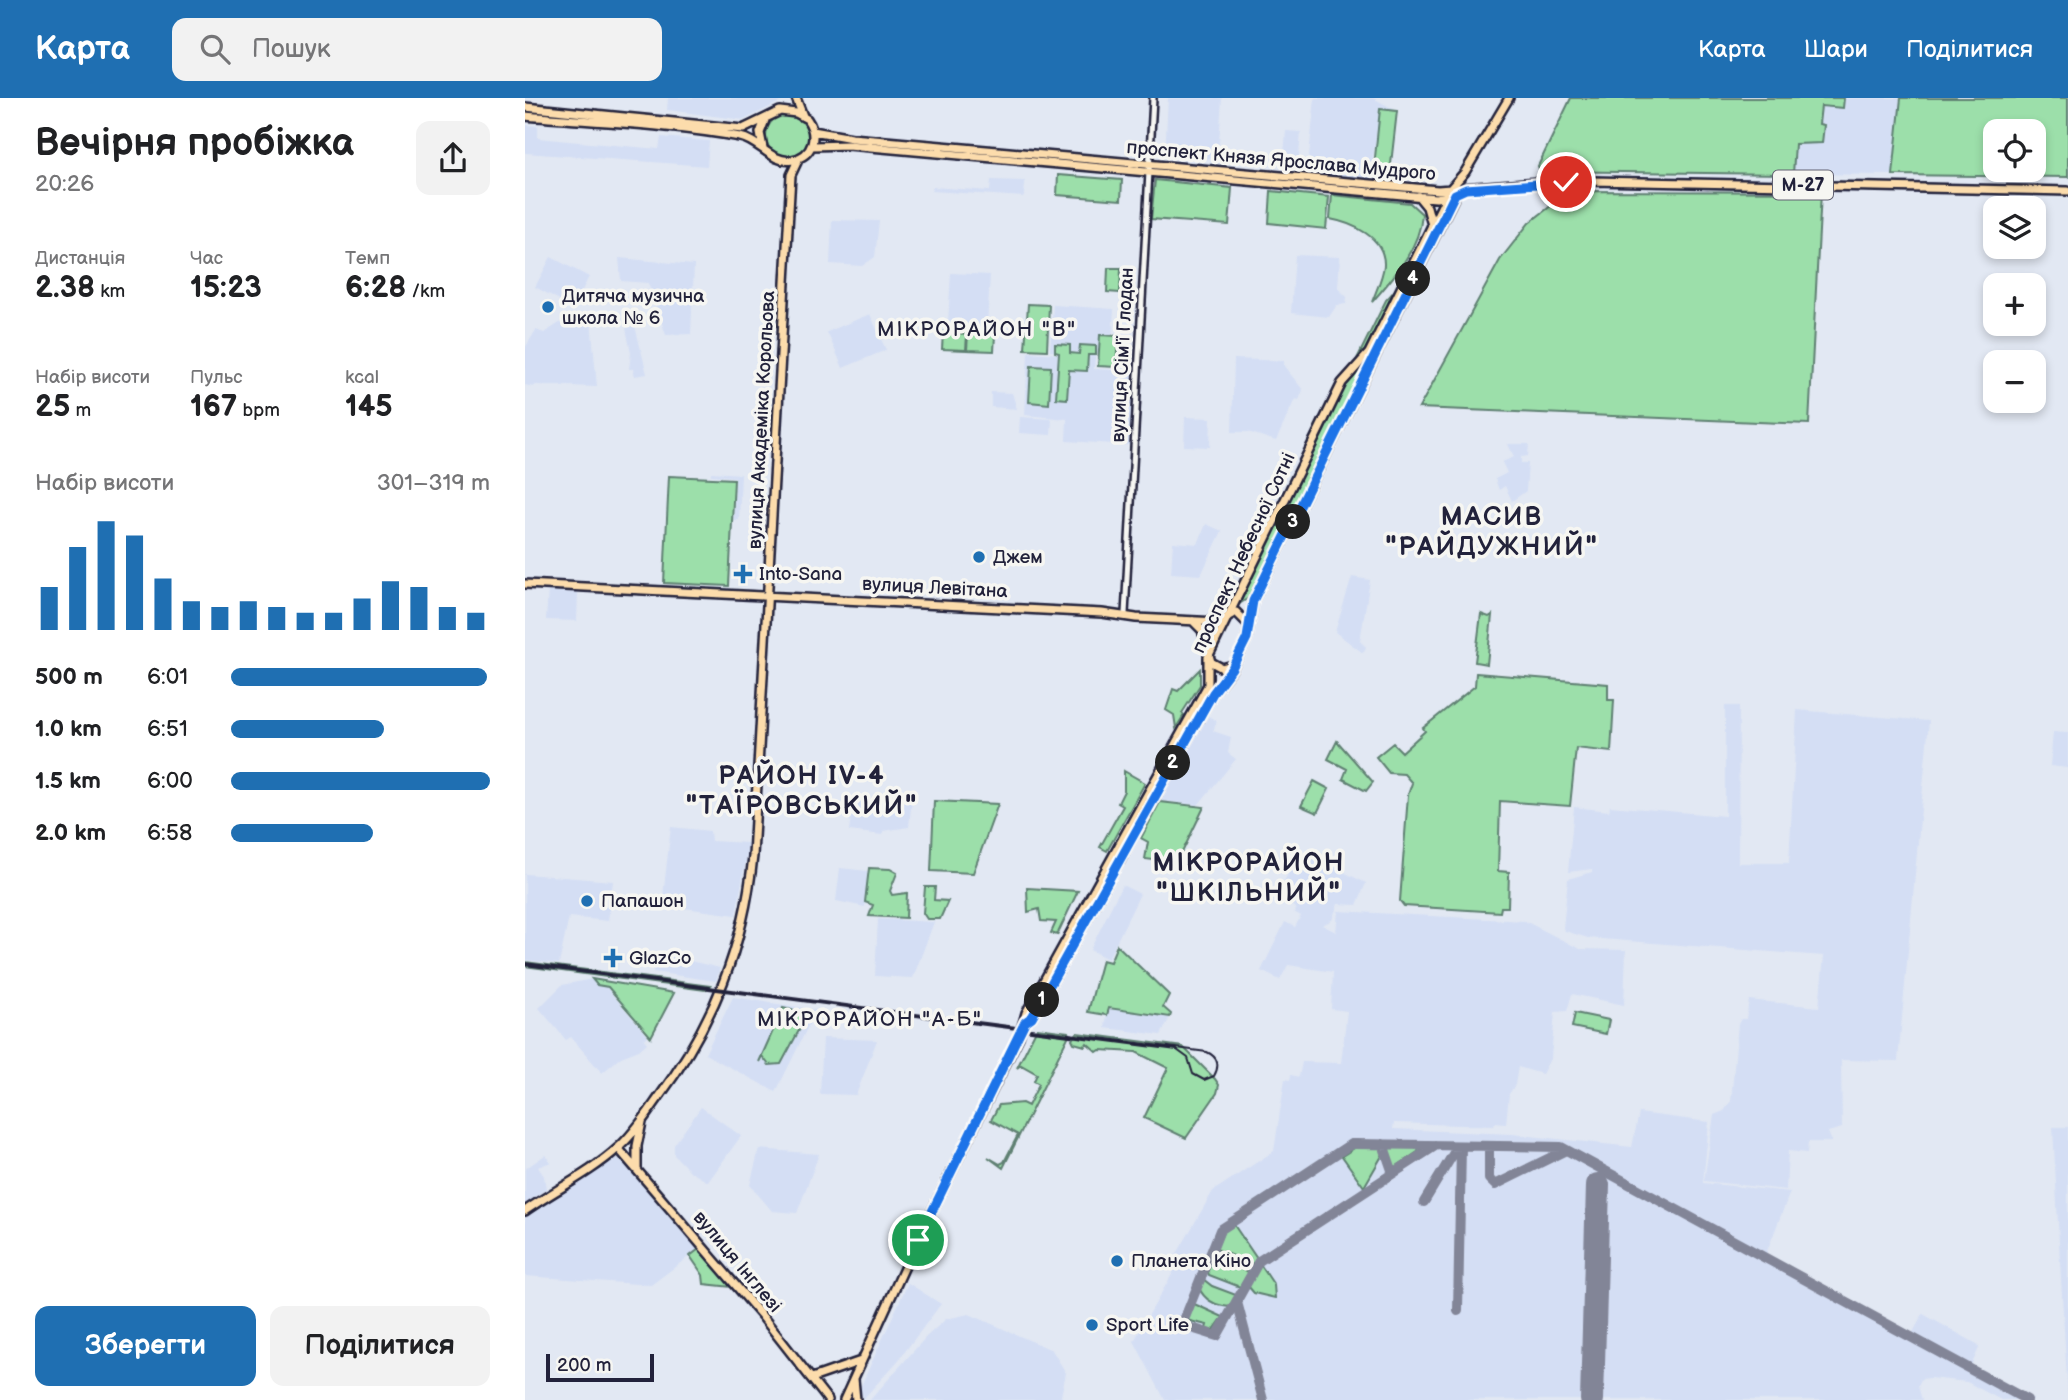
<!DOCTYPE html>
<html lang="uk">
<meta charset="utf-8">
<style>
body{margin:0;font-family:"Balsamiq Sans",sans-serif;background:#f2f2f2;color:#202124;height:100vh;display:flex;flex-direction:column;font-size:26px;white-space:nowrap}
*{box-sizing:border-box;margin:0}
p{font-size:23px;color:#757577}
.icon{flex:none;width:38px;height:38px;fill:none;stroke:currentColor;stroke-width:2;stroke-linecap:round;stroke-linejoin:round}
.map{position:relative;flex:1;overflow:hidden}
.panel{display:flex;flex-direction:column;background:#fff;width:525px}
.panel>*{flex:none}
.buttons{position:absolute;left:1458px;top:21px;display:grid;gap:14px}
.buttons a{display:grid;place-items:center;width:63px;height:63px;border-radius:14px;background:#fff;box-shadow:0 4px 10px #0003;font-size:35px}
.scale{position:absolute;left:21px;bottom:18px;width:108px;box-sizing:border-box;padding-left:7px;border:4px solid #22223b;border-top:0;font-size:19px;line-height:24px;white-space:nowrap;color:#22223b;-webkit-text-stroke:5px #f6f6f2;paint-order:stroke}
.pin{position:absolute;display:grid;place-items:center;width:60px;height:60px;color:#fff;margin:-30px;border:4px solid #fff;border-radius:50%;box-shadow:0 2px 7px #0007}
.km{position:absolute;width:35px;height:35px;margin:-18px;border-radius:50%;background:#222;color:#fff;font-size:19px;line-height:35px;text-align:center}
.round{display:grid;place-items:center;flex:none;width:74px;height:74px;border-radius:14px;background:#f2f2f2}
.head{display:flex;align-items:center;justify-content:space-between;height:119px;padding:0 35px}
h1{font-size:38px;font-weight:700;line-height:52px}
.stats{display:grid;grid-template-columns:repeat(3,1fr);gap:10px;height:119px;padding:7px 35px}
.stats div{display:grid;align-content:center}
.stats b{font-size:30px;font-weight:700}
.stats small{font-size:19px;font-weight:400}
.stats p{font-size:19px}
.chart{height:196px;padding:14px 35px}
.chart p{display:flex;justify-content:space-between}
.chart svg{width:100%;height:126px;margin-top:7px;stroke:#1f6fb2;stroke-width:6}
.primary-button{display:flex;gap:14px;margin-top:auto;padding:14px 35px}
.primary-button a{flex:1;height:80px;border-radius:14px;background:#1f6fb2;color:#fff;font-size:28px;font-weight:700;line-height:80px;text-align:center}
.primary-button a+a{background:#f2f2f2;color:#202124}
ul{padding:0 35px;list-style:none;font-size:23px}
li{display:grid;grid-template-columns:112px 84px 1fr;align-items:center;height:52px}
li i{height:18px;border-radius:9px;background:#1f6fb2}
header{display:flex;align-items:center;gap:42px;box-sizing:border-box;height:98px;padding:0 35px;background:#1f6fb2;color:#fff}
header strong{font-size:33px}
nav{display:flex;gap:38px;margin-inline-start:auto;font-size:24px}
.search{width:490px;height:63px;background:#f2f2f2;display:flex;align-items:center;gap:18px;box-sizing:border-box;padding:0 24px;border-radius:14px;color:#757577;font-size:26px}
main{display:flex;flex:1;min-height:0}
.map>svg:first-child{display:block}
.built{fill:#d4def4}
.green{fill:#9cdfaa;stroke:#5f8072;stroke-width:2;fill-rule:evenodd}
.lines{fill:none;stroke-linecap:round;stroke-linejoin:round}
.taxiway{stroke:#828597;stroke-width:10}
.runway{stroke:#828597;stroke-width:24}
.minor-casing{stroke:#22223b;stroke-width:10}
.major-casing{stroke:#22223b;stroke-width:12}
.minor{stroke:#f6f6f2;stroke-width:5}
.major{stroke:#fcdcac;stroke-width:7}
.tram{stroke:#22223b;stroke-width:2}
.route-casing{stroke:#fff;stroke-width:14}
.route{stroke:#1a73e8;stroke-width:9}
.poi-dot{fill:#1f6fb2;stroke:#f6f6f2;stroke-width:2.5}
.labels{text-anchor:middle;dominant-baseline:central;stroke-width:7;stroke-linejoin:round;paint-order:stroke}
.shield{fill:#f6f6f2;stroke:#626272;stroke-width:2}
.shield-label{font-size:18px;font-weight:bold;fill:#22223b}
.street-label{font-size:19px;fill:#22223b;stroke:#f6f6f2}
.poi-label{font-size:19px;fill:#22223b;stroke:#f6f6f2;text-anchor:start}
.neighbourhood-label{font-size:21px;letter-spacing:2px;fill:#22223b;stroke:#f6f6f2}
.district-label{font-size:26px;font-weight:bold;letter-spacing:2px;fill:#22223b;stroke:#f6f6f2}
</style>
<header>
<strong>Карта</strong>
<div class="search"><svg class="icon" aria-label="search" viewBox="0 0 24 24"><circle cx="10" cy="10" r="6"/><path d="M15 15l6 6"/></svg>Пошук</div>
<nav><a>Карта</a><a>Шари</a><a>Поділитися</a></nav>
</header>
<main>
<section class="panel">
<div class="head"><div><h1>Вечірня пробіжка</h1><p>20:26</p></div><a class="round"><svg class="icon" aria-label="share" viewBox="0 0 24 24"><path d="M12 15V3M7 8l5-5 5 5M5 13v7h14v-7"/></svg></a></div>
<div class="stats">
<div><p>Дистанція</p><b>2.38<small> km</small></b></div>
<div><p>Час</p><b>15:23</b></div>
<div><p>Темп</p><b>6:28<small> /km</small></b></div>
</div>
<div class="stats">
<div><p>Набір висоти</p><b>25<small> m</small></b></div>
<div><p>Пульс</p><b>167<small> bpm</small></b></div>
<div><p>kcal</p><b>145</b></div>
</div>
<div class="chart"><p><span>Набір висоти</span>301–319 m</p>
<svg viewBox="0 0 160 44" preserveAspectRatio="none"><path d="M5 44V29M15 44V15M25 44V6M35 44V11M45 44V26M55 44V34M65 44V36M75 44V34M85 44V36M95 44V38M105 44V38M115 44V33M125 44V27M135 44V29M145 44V36M155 44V38"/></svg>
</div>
<ul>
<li><b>500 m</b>6:01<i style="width:99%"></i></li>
<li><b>1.0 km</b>6:51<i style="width:59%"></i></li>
<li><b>1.5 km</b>6:00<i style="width:100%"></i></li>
<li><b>2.0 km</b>6:58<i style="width:55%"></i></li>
</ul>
<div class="primary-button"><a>Зберегти</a><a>Поділитися</a></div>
</section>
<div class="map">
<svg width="1543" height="1302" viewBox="0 0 1543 1302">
<rect width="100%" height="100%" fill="#e2e8f3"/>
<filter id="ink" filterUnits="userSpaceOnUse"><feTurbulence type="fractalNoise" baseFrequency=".0143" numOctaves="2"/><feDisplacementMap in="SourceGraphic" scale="14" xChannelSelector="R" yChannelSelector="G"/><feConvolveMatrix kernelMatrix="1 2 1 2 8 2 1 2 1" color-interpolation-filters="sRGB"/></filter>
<g filter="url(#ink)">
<!-- built -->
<path class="built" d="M 143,0 L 263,0 L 219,22 L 142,12 Z
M 643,0 L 697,0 L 693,61 L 640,58 Z
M 790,0 L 848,0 L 872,13 L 856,11 L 844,83 L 782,77 Z
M 1319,0 L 1376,0 L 1368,77 L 1268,76 L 1270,46 L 1297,45 L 1293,27 L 1296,8 L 1318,10 Z
M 0,27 L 13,28 L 13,40 L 43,43 L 134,51 L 136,39 L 184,43 L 182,68 L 0,55 Z
M 761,33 L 776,34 L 773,69 L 758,68 Z
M 466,82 L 500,83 L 499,99 L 407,93 L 407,89 L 465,93 Z
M 307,122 L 354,123 L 350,159 L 337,168 L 305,166 Z
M 770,157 L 815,159 L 813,190 L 822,199 L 821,206 L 812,207 L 804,219 L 766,215 Z
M 26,159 L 64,179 L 48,209 L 10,189 Z
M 94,160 L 169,167 L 166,236 L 141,237 L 123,185 L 96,183 Z
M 426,175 L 465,177 L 462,227 L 423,225 Z
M 528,207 L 589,211 L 586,257 L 525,253 Z
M 345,216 L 361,252 L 318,270 L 302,234 Z
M 41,221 L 66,223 L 72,289 L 11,287 L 8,289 L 0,287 L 0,250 L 11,232 L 19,235 Z
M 110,228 L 122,276 L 110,278 L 108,271 L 104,271 L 106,255 L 101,230 Z
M 503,254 L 570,258 L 569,271 L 609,273 L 605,347 L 541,343 L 542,321 L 500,317 Z
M 709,261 L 759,263 L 759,268 L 778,292 L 774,302 L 770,301 L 751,343 L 723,334 L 707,334 Z
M 466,294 L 487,295 L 492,311 L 466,309 Z
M 495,319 L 527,321 L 526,337 L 494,335 Z
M 660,319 L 686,320 L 685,349 L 659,348 Z
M 983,346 L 1004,346 L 1003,358 L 996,359 L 996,365 L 1003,365 L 1001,393 L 987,403 L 980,388 L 974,392 L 970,381 L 982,375 L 977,364 L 989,359 Z
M 186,374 L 216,376 L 214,422 L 208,422 L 210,379 L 186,377 Z
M 681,426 L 697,433 L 676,477 L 646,475 L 648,444 L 673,446 Z
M 827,479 L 845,482 L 835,543 L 841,549 L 838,555 L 810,534 Z
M 23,492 L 53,494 L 52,523 L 21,522 Z
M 1200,608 L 1214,608 L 1213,765 L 1264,765 L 1272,612 L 1404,623 L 1373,963 L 1316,962 L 1317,1030 L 1303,1034 L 1307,1044 L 1283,1044 L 1282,1055 L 1263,1053 L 1261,1092 L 1179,1083 L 1189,1017 L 1199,1013 L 1206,1003 L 1213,926 L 1216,921 L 1221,921 L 1224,902 L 1294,909 L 1299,858 L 1063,840 L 1040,833 L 1038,830 L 1043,781 L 1067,774 L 1067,771 L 1043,774 L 1049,709 L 1084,713 L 1085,708 L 1200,718 Z
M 683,618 L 692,623 L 688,633 L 706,639 L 703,655 L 711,661 L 673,707 L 634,703 Z
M 1528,634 L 1543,635 L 1543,670 L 1525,668 Z
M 349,699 L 387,700 L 384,729 L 358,733 L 358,737 L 324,733 L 328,701 L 349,702 Z
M 146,729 L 185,733 L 186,743 L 224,745 L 211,817 L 137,807 Z
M 775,753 L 841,785 L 832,807 L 813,806 L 807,822 L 797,827 L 811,834 L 813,813 L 1000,823 L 1055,851 L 1101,852 L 1099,907 L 1047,896 L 1042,913 L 1030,914 L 1026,959 L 1017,976 L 993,969 L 990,987 L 984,996 L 981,1026 L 970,1025 L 969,1028 L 869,1025 L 868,1031 L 987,1036 L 1107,1049 L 1114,1015 L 1184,1024 L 1178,1085 L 1265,1094 L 1241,1156 L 1387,1236 L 1398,1216 L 1452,1246 L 1454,1250 L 1446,1268 L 1509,1302 L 1476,1302 L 1442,1284 L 1405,1280 L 1396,1281 L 1393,1288 L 1397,1302 L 640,1302 L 609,1243 L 654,1164 L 649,1161 L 688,1093 L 749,1053 L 760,981 L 765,982 L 766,977 L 774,979 L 777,964 L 816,965 L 822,913 L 806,911 L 808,874 L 763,867 L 755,882 L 736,873 L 760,824 L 770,829 L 776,818 L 769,814 L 771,810 L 751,799 Z
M 315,770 L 343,773 L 340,809 L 311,803 Z
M 0,776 L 88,783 L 83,823 L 44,819 L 34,866 L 0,862 Z
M 597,787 L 615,796 L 583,861 L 565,852 Z
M 353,821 L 409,824 L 388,880 L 350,878 Z
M 131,855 L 195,870 L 191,883 L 128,874 Z
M 67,881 L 72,887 L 81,889 L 123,938 L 119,941 L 122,945 L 114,952 L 96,959 L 77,975 L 46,939 L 41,942 L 14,910 L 37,887 Z
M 208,899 L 291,912 L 251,994 L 180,956 Z
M 583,910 L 645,919 L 636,937 L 580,930 Z
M 298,940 L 352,942 L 331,997 L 295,996 Z
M 176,1009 L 216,1038 L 183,1084 L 166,1074 L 149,1057 L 149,1047 Z
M 1528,1029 L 1543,1029 L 1543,1298 L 1535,1164 Z
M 234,1051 L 294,1056 L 272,1115 L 247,1113 L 225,1087 Z
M 20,1057 L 26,1064 L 13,1069 L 19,1078 L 21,1091 L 0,1106 L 0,1071 Z
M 95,1060 L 174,1151 L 126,1187 L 0,1178 L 0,1119 L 87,1061 Z
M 383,1185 L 416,1206 L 372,1264 L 338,1301 L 335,1290 Z
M 444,1216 L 527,1252 L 541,1275 L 536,1298 L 539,1302 L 345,1302 L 401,1239 L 421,1221 Z"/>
<!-- green -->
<path class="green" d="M 1046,0 L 1319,0 L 1318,10 L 1296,8 L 1294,26 L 1299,27 L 1297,45 L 1270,46 L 1268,76 L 1015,73 L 1013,68 Z
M 1376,0 L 1543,0 L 1543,79 L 1368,77 ZM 1470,33 L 1508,33 L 1508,72 L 1470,72 Z
M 855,11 L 872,13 L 865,75 L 845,73 L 849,69 Z
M241 38a22 22 0 1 1 44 0a22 22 0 1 1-44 0Z
M 533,77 L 597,82 L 596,102 L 532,97 Z
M 630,82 L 707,90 L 704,127 L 626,121 Z
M 746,93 L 804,99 L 801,131 L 744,125 Z
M 1045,93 L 1296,94 L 1284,326 L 894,310 L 975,162 L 1004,125 Z
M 807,97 L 885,105 L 897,116 C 895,150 869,179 847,204 C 851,193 858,179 859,167 C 860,139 827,125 805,121 Z
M 922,107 L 753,448 L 725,499 L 711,508 L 822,283 L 848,251 Z
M 583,170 L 596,170 L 595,195 L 582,194 Z
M 873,189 L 841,255 L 829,267 L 861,202 Z
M 503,206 L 524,207 L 522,252 L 500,251 Z
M 418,234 L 442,236 L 441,252 L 417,251 Z
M 443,236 L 470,237 L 469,253 L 442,252 Z
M 575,237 L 593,238 L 591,269 L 573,268 Z
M 530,246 L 545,247 L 545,255 L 554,256 L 555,247 L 571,248 L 571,257 L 563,257 L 562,273 L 544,272 L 542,301 L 531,300 L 534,255 L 530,254 Z
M 506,268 L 526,269 L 524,306 L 504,304 Z
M 144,378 L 209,381 L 204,488 L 139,485 Z
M 956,516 L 964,519 L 967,517 L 962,566 L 950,564 Z
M 675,571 L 675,587 L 657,615 L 659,617 L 651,630 L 649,617 L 641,612 L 648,591 L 653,593 Z
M 951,575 L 1083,586 L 1083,602 L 1089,602 L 1086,654 L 1051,650 L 1045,708 L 975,703 L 973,773 L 984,774 L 983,809 L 976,809 L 975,814 L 879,808 L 875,803 L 883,697 L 887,685 L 879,676 L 864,675 L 851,659 L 868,645 L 877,654 L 900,633 L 898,630 L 950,588 Z
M 812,643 L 848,684 L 841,693 L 818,681 L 822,671 L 803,661 Z
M 599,673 L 620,685 L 582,753 L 575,749 L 598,708 L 593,705 L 599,693 Z
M 789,683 L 804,691 L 792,715 L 776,708 Z
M 409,703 L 473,706 L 448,775 L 406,773 Z
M 635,704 L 679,709 L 652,765 L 620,761 L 623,744 L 616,740 Z
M 344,770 L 365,771 L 372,775 L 365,793 L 367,797 L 382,795 L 381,820 L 344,818 L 348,807 L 340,804 Z
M 400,789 L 410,789 L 409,802 L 423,803 L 415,821 L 402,821 L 398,815 Z
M 502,790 L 553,793 L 532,837 L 526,835 L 531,824 L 516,823 L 514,811 L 503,814 Z
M 592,847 L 644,897 L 638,909 L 646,916 L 645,919 L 584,910 L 582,917 L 563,914 L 577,862 L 585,864 Z
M 0,864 L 185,888 L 180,892 L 0,868 Z
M 67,881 L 149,895 L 126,939 L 83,889 L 72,887 Z
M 258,910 L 275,914 L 278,925 L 256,966 L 244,967 L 237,958 L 234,964 Z
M 1050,915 L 1084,922 L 1081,936 L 1047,929 Z
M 512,930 L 543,934 L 544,937 L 478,1070 L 463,1059 L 475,1066 L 479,1064 L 493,1037 L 466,1022 L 474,1007 L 497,1005 L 503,1008 L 514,986 L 509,983 L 512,976 L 496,967 L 492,970 Z
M 552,935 L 658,949 L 690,981 L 694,987 L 692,995 L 661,1040 L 619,1020 L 643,970 L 611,954 L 575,952 L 572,954 L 562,945 L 560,948 L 549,945 L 547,941 Z
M 831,1049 L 856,1049 L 858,1056 L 839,1089 L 817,1058 Z
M 866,1049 L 897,1050 L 897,1051 L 869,1070 L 863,1052 Z
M 709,1127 L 732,1161 L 728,1166 L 691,1151 L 698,1134 Z
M 174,1151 L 207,1189 L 179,1186 L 178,1177 L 165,1158 Z
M 686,1160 L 724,1174 L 715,1189 L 684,1177 L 682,1171 Z
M 735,1166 L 749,1187 L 750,1200 L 729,1195 L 723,1188 Z
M 678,1181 L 687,1188 L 711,1197 L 705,1209 C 692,1208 680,1203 674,1190 Z
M 667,1205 L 698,1219 L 688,1233 L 681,1231 L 682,1227 L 661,1222 Z"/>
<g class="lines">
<!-- taxiway -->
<path class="taxiway" d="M 858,1046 L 868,1075
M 910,1048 L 734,1163 L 692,1238 L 657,1227 L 695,1132 L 826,1046 L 830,1046 L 1036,1049 L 1502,1302
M 964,1048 L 964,1081 L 970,1087 L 1041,1052
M 899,1104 L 933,1048
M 712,1204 L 738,1302
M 933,1213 L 936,1048"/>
<!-- runway -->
<path class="runway" d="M 1067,1302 L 1073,1087"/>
<!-- minor casing -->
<g class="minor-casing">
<path id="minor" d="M 600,516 L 628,0"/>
</g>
<!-- major casing -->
<g class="major-casing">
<path id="major" d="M 271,0 L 278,18
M 0,9 L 218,31 L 255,13 L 271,15 L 282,21 C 293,37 289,58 267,62 C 247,66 234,42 215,39 C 144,26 71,24 0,18
M 288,33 L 327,40 L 913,92 L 1013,84 L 1067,83 L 1543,93
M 287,48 L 323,47 L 911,100 L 924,98
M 238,50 L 235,35 L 240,22
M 893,98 L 902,109 L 907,127
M 0,486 L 577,515 L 611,520 L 693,524 L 711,514 L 724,527
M 668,523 L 677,532 L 686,564 L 697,570 L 708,567
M 500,924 L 507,919 L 519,898 L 688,595 L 707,571 L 722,540 L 728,503 L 934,90
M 93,1050 L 237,1218 L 303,1302
M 112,1071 L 112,1048 L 117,1024
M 0,1113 C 30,1092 67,1074 93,1050 C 109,1036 122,1016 134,999 C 188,926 219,849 228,758 L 266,77 L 274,60
M 287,1280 L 336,1263
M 329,1281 L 331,1302
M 319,1302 L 386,1155 L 494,939 L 501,915 L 683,587 L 683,559 L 817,285 L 844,255 L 925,91 L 940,74 L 984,0"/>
</g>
<!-- minor -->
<use href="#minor" class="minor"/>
<!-- major -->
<use href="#major" class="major"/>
<!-- tram -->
<path class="tram" d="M 0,865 L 682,954 C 693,959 695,968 689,978 L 679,982 L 668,976 L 663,960 L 652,952 L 0,867"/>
</g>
</g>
<g class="lines" filter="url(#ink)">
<!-- route casing -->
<g class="route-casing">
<path id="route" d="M 393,1142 L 500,924 L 507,919 L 519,898 L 688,595 L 707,570 L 722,540 L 728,503 L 930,96 L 941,91 L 1041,84"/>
</g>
<!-- route -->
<use href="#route" class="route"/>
</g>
<!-- markers -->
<g class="poi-dot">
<circle cx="23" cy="209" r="7"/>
<circle cx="454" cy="459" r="7"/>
<path d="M214.5 465.5h7v7h7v7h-7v7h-7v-7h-7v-7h7z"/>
<circle cx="62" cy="803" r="7"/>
<path d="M84.5 849.5h7v7h7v7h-7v7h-7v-7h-7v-7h7z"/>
<circle cx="592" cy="1163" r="7"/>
<circle cx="567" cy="1227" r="7"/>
</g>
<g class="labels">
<!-- shield labels -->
<rect class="shield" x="1248" y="72.5" width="60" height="29" rx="5"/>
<g class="shield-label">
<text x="1278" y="87">М-27</text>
</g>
<!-- street labels -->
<g class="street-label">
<text transform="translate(756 63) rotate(5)">проспект Князя Ярослава Мудрого</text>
<text transform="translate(598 257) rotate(-87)">вулиця Сім'ї Глодан</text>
<text transform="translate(237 322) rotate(-87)">вулиця Академіка Корольова</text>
<text transform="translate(719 455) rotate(-65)">проспект Небесної Сотні</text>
<text transform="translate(410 490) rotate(3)">вулиця Левітана</text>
<text transform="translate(212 1164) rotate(50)">вулиця Інглезі</text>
</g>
<!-- poi labels -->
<g class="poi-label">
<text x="37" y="198">Дитяча музична<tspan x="37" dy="22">школа № 6</tspan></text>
<text x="468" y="459">Джем</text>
<text x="234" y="476">Into-Sana</text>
<text x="76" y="803">Папашон</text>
<text x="104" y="860">GlazCo</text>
<text x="606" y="1163">Планета Кіно</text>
<text x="581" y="1227">Sport Life</text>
</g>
<!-- neighbourhood labels -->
<g class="neighbourhood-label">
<text x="452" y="231">МІКРОРАЙОН "В"</text>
<text x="345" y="921">МІКРОРАЙОН "А-Б"</text>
</g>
<!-- district labels -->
<g class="district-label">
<text x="967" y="419">МАСИВ<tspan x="967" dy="30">"РАЙДУЖНИЙ"</tspan></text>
<text x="277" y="678">РАЙОН IV-4<tspan x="277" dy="30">"ТАЇРОВСЬКИЙ"</tspan></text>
<text x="724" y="765">МІКРОРАЙОН<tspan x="724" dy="30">"ШКІЛЬНИЙ"</tspan></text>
</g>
</g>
</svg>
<div class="buttons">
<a><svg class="icon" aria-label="locate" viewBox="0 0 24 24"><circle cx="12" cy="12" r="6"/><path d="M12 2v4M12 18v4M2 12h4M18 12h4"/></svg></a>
<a><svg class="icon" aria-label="layers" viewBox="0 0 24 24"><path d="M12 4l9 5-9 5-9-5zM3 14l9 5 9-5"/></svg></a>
<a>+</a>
<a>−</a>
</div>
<div class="scale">200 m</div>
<div class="pin" style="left:393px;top:1142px;background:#1e9e55"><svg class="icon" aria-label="arrive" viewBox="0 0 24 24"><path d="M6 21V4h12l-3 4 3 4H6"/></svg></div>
<div class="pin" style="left:1041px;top:84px;background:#d93025"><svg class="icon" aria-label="check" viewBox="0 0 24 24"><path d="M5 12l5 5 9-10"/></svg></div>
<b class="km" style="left:517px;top:902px">1</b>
<b class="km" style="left:648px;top:665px">2</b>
<b class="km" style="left:768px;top:424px">3</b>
<b class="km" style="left:888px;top:181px">4</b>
</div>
</main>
